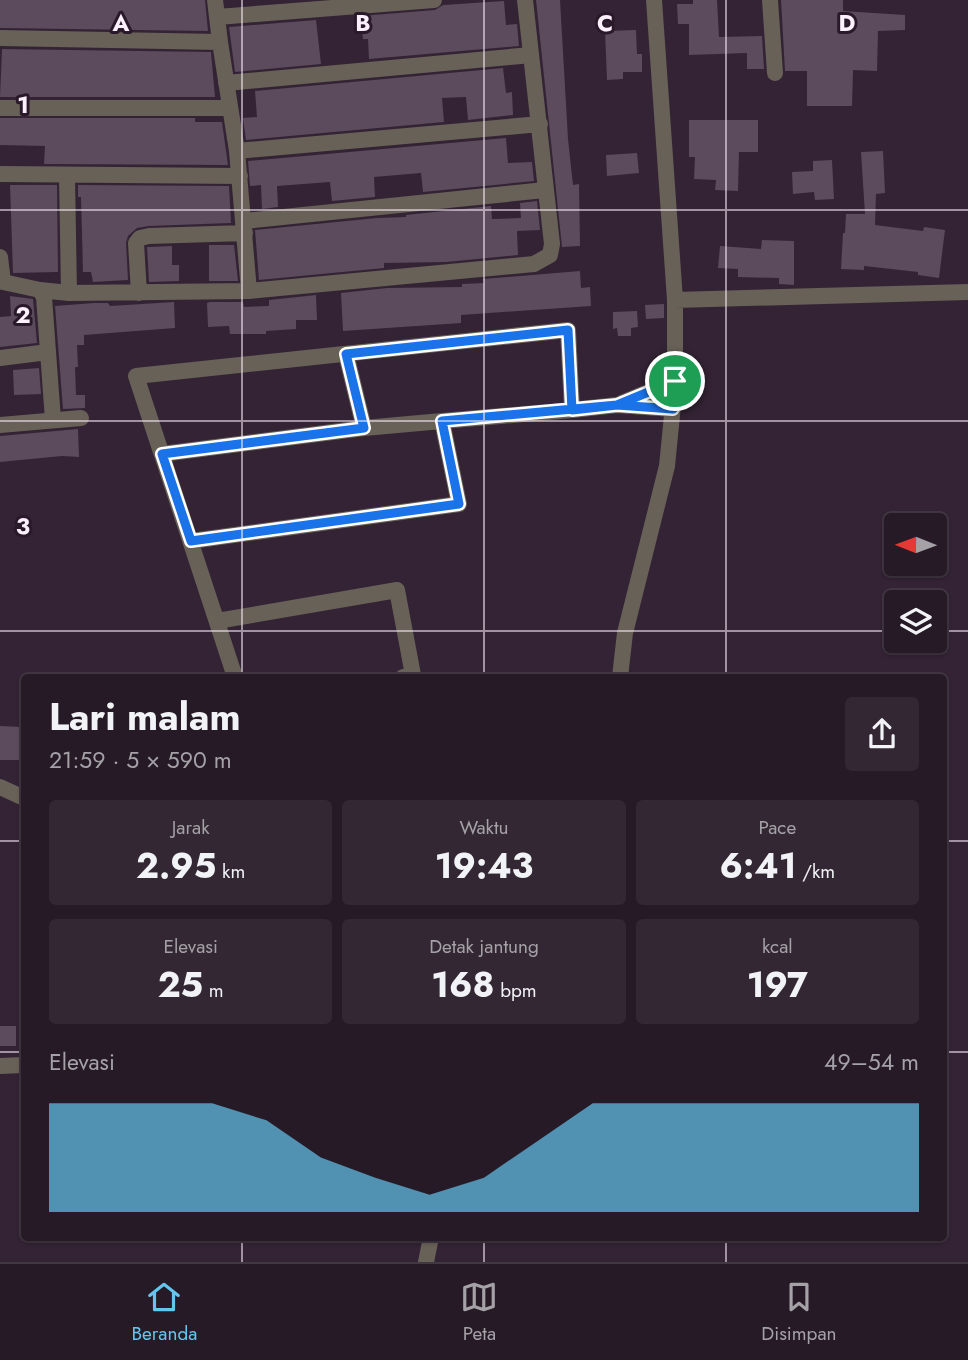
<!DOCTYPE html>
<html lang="id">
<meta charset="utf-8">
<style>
body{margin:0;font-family:Jost,sans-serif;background:#322733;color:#f1f3f6;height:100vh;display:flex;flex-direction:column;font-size:26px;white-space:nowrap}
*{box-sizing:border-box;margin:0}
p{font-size:23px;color:#a4a1a7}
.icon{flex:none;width:38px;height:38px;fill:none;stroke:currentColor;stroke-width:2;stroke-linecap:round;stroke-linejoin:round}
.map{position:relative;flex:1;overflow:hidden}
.drawer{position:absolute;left:21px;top:674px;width:926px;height:567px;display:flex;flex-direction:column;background:#261a27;border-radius:7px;box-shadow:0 2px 5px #0004,0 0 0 2px #423844}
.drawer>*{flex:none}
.needle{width:46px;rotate:271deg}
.fabs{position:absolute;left:884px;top:513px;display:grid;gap:14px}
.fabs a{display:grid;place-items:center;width:63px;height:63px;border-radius:7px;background:#261a27;box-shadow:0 2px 5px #0004,0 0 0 2px #423844;font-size:35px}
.pin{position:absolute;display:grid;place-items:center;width:60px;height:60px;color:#fff;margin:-30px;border:4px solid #fff;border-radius:50%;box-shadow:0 2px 7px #0007}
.round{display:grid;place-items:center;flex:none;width:74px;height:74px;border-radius:7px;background:#322733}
.summary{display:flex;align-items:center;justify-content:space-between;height:119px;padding:0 28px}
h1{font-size:38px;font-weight:700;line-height:52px}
.stats{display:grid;grid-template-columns:repeat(3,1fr);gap:10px;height:119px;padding:7px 28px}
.stats div{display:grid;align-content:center;border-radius:7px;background:#322733;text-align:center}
.stats b{font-size:35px;font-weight:700}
.stats small{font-size:19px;font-weight:400}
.stats p{font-size:19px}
.chart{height:196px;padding:14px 28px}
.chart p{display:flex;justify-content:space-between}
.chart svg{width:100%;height:126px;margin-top:7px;fill:#64c5ee;opacity:.7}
.dock{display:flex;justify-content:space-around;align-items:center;height:98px;border-top:2px solid #423844;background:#261a27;font-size:19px;color:#a4a1a7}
.dock a{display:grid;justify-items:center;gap:4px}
.dock .current{color:#64c5ee}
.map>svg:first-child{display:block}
.building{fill:#5c4a5d}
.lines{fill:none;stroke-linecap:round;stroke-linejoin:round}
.street{stroke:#686157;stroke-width:16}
.route-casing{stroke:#fff;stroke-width:14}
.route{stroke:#1a73e8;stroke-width:9}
.grid{fill:none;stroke:#fbf0fc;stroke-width:2;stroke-opacity:0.55}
.grid-label{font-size:23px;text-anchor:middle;font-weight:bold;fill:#fbf0fc;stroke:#29192a;stroke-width:6;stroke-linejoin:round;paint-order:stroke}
</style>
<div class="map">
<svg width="968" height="1262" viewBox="0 0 968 1262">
<rect width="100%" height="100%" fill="#332334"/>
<!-- building -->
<path class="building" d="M 0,0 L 205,0 L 208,31 L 0,28 Z
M 536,0 L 560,0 L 568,139 L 573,185 L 579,184 L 580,246 L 562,247 Z
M 693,0 L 717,0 L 719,37 L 762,36 L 764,69 L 747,69 L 747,53 L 689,55 L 689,24 L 678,24 L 677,4 L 693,4 Z
M 781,0 L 843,0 L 843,11 L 905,15 L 905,30 L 878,31 L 877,71 L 853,70 L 852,106 L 807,106 L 807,71 L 785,71 Z
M 504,1 L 506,25 L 517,24 L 519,46 L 369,59 L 368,39 L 363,39 L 361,16 L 435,10 L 443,5 Z
M 316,20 L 321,64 L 235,72 L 229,27 Z
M 636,30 L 637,54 L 642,54 L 642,72 L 623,72 L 623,79 L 607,80 L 605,31 Z
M 2,49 L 211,52 L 215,97 L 0,97 Z
M 503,68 L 506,93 L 512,92 L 513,115 L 468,120 L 466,97 L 442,98 L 444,122 L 246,140 L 243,118 L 257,117 L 255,91 Z
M 0,118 L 195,118 L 195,122 L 222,122 L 228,165 L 44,164 L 45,146 L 0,145 Z
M 689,120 L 758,120 L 758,152 L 739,152 L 738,191 L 715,190 L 716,180 L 694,179 L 695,157 L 689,157 Z
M 506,138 L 508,163 L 532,162 L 534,181 L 423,192 L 421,173 L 374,177 L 375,197 L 332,201 L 330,182 L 277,186 L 278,207 L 262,209 L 261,185 L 250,186 L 248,161 Z
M 883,151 L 885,193 L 876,194 L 875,225 L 923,231 L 924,227 L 945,230 L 939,278 L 918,275 L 918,272 L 864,266 L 864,270 L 841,269 L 843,233 L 845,233 L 846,214 L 865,214 L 861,152 Z
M 637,153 L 639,173 L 607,176 L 606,155 Z
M 832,160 L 834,199 L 815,200 L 814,192 L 793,194 L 792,172 L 813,171 L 813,161 Z
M 10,185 L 57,185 L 58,272 L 13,273 Z
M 78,185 L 229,186 L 231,223 L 149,226 L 137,228 L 128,236 L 126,243 L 128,280 L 93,282 L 91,272 L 83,272 L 81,197 L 78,197 Z
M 537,201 L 540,230 L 517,231 L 518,255 L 446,262 L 384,263 L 384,268 L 259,280 L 255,230 L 377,218 L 406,217 L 406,215 L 491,206 L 492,219 L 521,218 L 520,203 Z
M 762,240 L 794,241 L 794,285 L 779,284 L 779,278 L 738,277 L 738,269 L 718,268 L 720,246 L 761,249 Z
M 209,245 L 234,245 L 238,281 L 209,281 Z
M 172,246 L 172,265 L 179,265 L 179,281 L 149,282 L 147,247 Z
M 580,271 L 581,288 L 590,287 L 591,306 L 461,315 L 461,323 L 343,331 L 341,293 L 387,288 L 462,287 L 462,284 L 484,283 L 483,279 Z
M 316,295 L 317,320 L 296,320 L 296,329 L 266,331 L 266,334 L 230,334 L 229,326 L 208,327 L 207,303 L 210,302 L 243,302 L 244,307 L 269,306 L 269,300 Z
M 10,296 L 33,299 L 37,343 L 0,347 L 0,317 L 11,316 Z
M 174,302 L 175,328 L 84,335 L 84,345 L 77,345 L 78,367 L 75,367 L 76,395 L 85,395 L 85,408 L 63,409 L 55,306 L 94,303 L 108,303 L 110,306 Z
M 664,304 L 664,318 L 646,319 L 645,305 Z
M 637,311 L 638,327 L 631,328 L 631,336 L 618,336 L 617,328 L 613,329 L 613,312 Z
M 39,368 L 41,394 L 14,395 L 13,370 Z
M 78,429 L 79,457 L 62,456 L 0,462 L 0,436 Z
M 0,726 L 22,727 L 21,760 L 0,760 Z
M 0,1026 L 16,1026 L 16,1046 L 0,1046 Z"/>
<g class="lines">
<!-- street -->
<path class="street" d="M 215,0 L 220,42 L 237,151 L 249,291
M 770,0 L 775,73
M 217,17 L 434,0
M 0,38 L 220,42
M 226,83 L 531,55
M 0,108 L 230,108
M 237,151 L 540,124
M 0,174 L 240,176
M 67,175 L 69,293 L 249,291 L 534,264 L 550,255 L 552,244 L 525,0
M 245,221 L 545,190
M 0,257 L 3,282 L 40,290 L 69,293
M 40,290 L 44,297 L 53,420
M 139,293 L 136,243 L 140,238 L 149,236 L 245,233
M 675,300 L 968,292
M 346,354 L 364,428
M 0,358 L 48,352
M 622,403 L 675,381
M 442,421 L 572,410
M 0,425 L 81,418
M 162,454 L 364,428 L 442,421 L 459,504 L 191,541
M 217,621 L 397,590 L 413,675 L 403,677
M 235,677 L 136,376 L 568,330 L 572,410 L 617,405 L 673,409
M 620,677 L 625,633 L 667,466 L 675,385 L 675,300 L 654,0
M 0,787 L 24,798
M 0,1066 L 24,1065
M 426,1262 L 431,1237"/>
</g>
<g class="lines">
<!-- route casing -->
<g class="route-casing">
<path id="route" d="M 675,381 L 617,405 L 442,421 L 459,504 L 191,541 L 162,454 L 364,428 L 346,354 L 568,330 L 572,410 L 617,405 L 673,409 L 675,381"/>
</g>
<!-- route -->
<use href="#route" class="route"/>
</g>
<!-- grid -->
<path class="grid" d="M 242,0 L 242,677M 484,0 L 484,677M 726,0 L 726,677M 0,210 L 968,210M 0,421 L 968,421M 0,631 L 896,631M 934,631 L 968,631M 0,841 L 24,841M 943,841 L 968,841M 0,1052 L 24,1052M 943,1052 L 968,1052M 242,1237 L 242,1262M 484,1237 L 484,1262M 726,1237 L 726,1262"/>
<g class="grid-label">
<text x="121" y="31">A</text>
<text x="363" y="31">B</text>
<text x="605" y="31">C</text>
<text x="847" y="31">D</text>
<text x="23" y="113">1</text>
<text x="23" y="323">2</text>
<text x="23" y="534">3</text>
</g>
</svg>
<div class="fabs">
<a><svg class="needle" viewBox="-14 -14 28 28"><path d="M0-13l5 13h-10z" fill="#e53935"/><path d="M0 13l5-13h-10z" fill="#a4a1a7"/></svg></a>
<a><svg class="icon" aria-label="layers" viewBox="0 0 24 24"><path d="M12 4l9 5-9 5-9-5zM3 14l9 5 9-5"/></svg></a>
</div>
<div class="pin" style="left:675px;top:381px;background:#1e9e55"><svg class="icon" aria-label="arrive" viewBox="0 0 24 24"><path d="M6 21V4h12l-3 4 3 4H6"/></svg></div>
<section class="drawer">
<div class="summary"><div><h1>Lari malam</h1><p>21:59 · 5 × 590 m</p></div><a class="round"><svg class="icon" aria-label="share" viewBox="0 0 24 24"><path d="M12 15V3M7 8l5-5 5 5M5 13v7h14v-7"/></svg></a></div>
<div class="stats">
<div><p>Jarak</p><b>2.95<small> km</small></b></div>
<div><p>Waktu</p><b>19:43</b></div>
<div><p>Pace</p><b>6:41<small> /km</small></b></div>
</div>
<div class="stats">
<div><p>Elevasi</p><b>25<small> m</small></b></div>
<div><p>Detak jantung</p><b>168<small> bpm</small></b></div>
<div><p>kcal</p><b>197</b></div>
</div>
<div class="chart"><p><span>Elevasi</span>49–54 m</p>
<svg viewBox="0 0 160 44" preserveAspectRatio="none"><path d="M0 44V6L10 6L20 6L30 6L40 12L50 25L60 32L70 38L80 32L90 19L100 6L110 6L120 6L130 6L140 6L150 6L160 6V44z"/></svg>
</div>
</section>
</div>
<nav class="dock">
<a class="current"><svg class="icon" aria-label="home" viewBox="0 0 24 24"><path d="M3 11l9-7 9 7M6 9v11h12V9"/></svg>Beranda</a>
<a><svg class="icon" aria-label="map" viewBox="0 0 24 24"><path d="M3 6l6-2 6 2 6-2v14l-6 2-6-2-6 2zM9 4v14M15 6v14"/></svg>Peta</a>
<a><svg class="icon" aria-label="saved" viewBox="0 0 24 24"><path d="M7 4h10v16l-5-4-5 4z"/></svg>Disimpan</a>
</nav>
